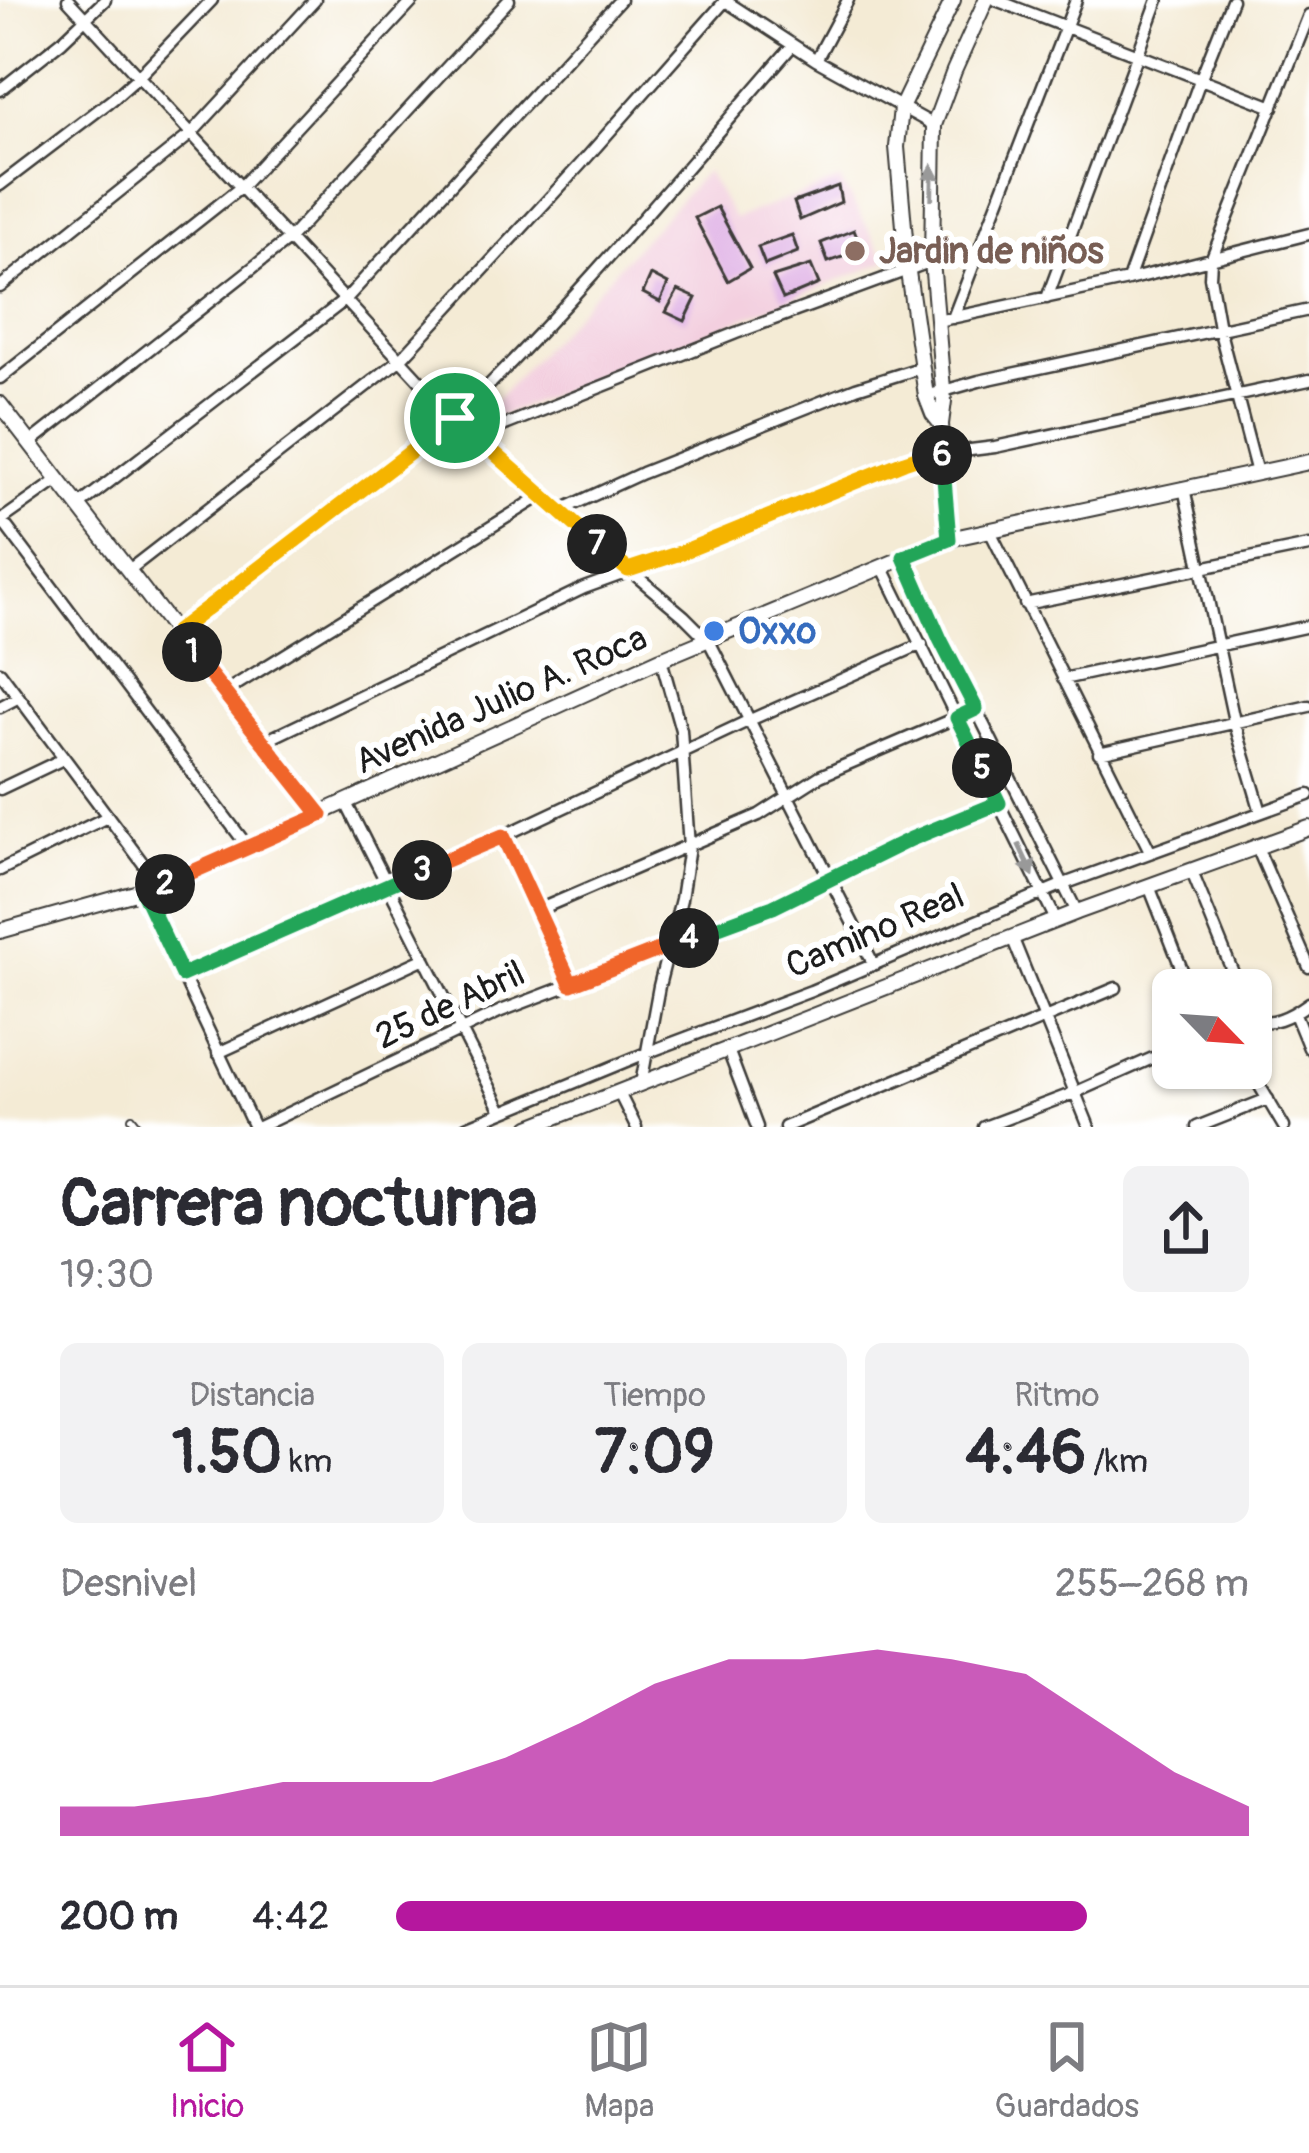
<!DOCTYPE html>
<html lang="es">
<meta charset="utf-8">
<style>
body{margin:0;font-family:Pangolin,sans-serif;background:#f2f2f3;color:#2b2b33;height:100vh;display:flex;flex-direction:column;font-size:45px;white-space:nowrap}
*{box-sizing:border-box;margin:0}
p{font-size:39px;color:#7c7c81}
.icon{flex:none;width:66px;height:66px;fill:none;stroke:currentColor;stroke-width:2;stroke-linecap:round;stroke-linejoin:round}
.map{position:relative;height:1127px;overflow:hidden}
.panel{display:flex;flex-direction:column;background:#fff;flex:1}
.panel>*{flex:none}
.needle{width:78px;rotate:115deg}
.buttons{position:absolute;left:1152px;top:969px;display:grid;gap:24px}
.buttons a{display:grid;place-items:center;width:120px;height:120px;border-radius:18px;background:#fff;box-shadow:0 3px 9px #0004;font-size:60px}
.pin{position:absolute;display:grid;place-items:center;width:102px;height:102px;color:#fff;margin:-51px;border:6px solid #fff;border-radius:50%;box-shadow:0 3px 12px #0007}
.km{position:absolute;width:60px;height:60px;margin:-30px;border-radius:50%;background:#222;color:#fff;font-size:33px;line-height:60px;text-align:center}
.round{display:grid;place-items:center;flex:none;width:126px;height:126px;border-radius:18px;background:#f2f2f3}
.summary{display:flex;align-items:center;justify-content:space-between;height:204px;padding:0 60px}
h1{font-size:66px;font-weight:700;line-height:90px}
.figures{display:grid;grid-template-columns:repeat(3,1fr);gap:18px;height:204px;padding:12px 60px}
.figures div{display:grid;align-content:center;border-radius:18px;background:#f2f2f3;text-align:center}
.figures b{font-size:60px;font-weight:700}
.figures small{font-size:33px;font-weight:400}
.figures p{font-size:33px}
.chart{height:336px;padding:24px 60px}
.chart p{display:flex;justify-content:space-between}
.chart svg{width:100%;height:216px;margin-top:12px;fill:#b5179e;opacity:.7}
ul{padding:0 60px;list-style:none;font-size:39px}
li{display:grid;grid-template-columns:192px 144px 1fr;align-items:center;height:90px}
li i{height:30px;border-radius:15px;background:#b5179e}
.tabs{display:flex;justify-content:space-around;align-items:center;height:168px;border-top:3px solid #e1e1e2;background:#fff;font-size:33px;color:#7c7c81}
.tabs a{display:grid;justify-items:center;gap:6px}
.tabs .selected{color:#b5179e}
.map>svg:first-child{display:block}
.built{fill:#f3cfdf}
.building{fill:#dfb0e5}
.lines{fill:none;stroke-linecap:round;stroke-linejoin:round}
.service-casing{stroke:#3c3b38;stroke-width:10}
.minor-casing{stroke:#3c3b38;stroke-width:15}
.tertiary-casing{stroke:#3c3b38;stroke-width:18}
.service{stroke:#fff;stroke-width:6}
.minor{stroke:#fff;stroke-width:10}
.tertiary{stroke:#fff;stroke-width:14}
.oneway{fill:#999}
.split-1-casing{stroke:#fff;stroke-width:24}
.split-2-casing{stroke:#fff;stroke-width:24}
.split-3-casing{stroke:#fff;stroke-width:24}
.split-4-casing{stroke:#fff;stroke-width:24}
.split-5-casing{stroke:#fff;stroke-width:24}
.split-6-casing{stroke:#fff;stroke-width:24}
.split-7-casing{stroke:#fff;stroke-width:24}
.split-8-casing{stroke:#fff;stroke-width:24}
.split-1{stroke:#f5b400;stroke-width:15}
.split-2{stroke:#f0652b;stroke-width:15}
.split-3{stroke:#22a559;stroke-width:15}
.split-4{stroke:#f0652b;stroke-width:15}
.split-5{stroke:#22a559;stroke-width:15}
.split-6{stroke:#22a559;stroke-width:15}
.split-7{stroke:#f5b400;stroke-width:15}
.split-8{stroke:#f5b400;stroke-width:15}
.education-dot{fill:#8d6e63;stroke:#fff;stroke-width:4.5}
.shop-dot{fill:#3f7fe0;stroke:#fff;stroke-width:4.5}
.labels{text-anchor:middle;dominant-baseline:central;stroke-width:12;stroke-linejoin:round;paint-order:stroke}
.education-label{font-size:36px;font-weight:bold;fill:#785e54;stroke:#fff;text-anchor:start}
.shop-label{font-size:36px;font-weight:bold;fill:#366cbe;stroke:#fff;text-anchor:start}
.street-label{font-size:36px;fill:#1c1c1c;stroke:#fff}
</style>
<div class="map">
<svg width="1309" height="1127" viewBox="0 0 1309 1127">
<rect width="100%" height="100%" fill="#fff"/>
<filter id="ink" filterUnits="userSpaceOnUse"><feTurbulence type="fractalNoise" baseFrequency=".00833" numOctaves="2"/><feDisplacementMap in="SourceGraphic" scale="24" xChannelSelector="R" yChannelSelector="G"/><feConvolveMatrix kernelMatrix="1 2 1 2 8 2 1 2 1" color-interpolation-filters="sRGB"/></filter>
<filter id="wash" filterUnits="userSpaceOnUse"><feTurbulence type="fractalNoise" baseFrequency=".004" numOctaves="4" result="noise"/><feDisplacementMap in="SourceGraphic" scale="48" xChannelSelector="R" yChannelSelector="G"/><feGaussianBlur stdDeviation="2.7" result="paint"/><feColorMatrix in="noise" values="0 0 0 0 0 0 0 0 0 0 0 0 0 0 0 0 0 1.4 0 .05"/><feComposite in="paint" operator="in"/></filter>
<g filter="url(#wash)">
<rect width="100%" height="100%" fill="#f4ebd5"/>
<!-- built -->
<path class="built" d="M 706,171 L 734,219 L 840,180 L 887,261 L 495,418 L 485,412 Z"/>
<g id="blocks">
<!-- building -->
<path class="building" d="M 838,186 L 841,202 L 800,220 L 794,202 Z
M 717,207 L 750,268 L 728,281 L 695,218 Z
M 854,230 L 862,250 L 828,262 L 821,243 Z
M 792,235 L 798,252 L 765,265 L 758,247 Z
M 811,265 L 819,284 L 783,299 L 773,277 Z
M 651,275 L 668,284 L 660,302 L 643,293 Z
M 678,290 L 696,298 L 685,321 L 666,312 Z"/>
</g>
</g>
<g filter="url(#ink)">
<use href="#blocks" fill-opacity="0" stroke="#3c3b38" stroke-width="3"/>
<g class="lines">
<!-- service casing -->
<g class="service-casing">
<path id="service" d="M 132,1118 L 139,1127"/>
</g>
<!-- minor casing -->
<g class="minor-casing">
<path id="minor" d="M 68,0 L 455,419 L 559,511 L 684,616 L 709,641 L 873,963
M 724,0 L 816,60 L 934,125
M 996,0 L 1273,107
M 816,60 L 848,0
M 0,90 L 62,41 L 105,0
M 0,185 L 113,99 L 138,77 L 212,0
M 1128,280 L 1200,80 L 1232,0
M 0,287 L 191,134 L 315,0
M 1047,298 L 1158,0
M 953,318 L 1076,0
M 937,321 L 1128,280 L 1309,234
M 0,378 L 240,188 L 414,0
M 926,396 L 979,381 L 1309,310
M 475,437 L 736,333 L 932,261
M 30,443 L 288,240 L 509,0
M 1257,473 L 1219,328 L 1210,277 L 1211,260 L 1309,15
M 1184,488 L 1234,721 L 1261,812
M 78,506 L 345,300 L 620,0
M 559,511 L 642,473 L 856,388 L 923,367
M 0,518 L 248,847
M 0,521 L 58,480
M 989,529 L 1150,851
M 904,557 L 941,639 L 1077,912
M 882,566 L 1056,920
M 129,570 L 401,359 L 580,165 L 725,1
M 1025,604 L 1309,546
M 176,631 L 455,419 C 574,303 683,171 792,46
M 0,672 L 160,886
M 1063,679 L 1309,626
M 223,693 L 541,496
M 0,707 L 19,697
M 263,742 L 584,588 L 680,553 L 904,462 L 922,456 L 995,447 L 1309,380
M 1099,753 L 1309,706
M 0,789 L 63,759
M 346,803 L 502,1111
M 503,836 L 570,984
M 1256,845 L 1309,967
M 0,870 L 107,817
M 1192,872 L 1240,990
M 1149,886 L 1190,990
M 143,892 L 254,1127
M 538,910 L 759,815 L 820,776 L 976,709
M 1012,937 L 1089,1127
M 182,975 L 329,909 L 503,836 L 750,720 L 922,644
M 1295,1014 L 1309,1048
M 1251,1015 C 1266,1031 1294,1014 1309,1003
M 728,1050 L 757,1127
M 218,1053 L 425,958
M 1229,1068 L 1258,1083 L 1284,1127
M 641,1084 L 659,986 L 681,899 L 689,847 L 681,730 L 661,659
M 619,1093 L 636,1127
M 259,1127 L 501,1011 L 774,907 L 911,839 L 999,804
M 466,1127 L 646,1053 L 811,991 L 1064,884 L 1309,795
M 785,1127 L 1116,988
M 984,1127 L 1074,1093 L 1173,1049
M 1197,1127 L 1268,1099"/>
</g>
<!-- tertiary casing -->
<g class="tertiary-casing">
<path id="tertiary" d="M 0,404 L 223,693 L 321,815
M 941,424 L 933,414 L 926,396 L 908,272 L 897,147 L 901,108 L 953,0
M 949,539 L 941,424 L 944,401 L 932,261 L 934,125 L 954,71 L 986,0
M 0,931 L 160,886 L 661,659 L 949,539 L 1309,462
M 530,1127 L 1077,912 L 1309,828"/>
</g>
<!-- service -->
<use href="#service" class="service"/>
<!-- minor -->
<use href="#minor" class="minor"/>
<!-- tertiary -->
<use href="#tertiary" class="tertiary"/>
</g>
<!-- one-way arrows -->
<defs><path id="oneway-solid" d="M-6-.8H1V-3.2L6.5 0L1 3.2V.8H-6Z" transform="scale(3)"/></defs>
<g class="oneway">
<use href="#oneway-solid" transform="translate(932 182) rotate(-89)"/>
<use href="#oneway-solid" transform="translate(1026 860) rotate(65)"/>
</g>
</g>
<g class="lines" filter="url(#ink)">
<!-- split-1 casing -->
<g class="split-1-casing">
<path id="split-1" d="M 192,652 L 176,632 L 455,418"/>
</g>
<!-- split-2 casing -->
<g class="split-2-casing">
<path id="split-2" d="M 165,884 L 321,815 L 192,652"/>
</g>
<!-- split-3 casing -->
<g class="split-3-casing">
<path id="split-3" d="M 165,884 L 143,892 L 182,975 L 422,870"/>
</g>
<!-- split-4 casing -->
<g class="split-4-casing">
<path id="split-4" d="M 422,870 L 503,836 L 571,984 L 689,938"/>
</g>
<!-- split-5 casing -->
<g class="split-5-casing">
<path id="split-5" d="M 689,938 L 773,907 L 911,839 L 999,803 L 982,768"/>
</g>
<!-- split-6 casing -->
<g class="split-6-casing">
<path id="split-6" d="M 942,455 L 949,539 L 904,557 L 940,639 L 976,709 L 957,718 L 982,768"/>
</g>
<!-- split-7 casing -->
<g class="split-7-casing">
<path id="split-7" d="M 597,544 L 628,570 L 680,553 L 904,462 L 922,456 L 942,455"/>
</g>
<!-- split-8 casing -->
<g class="split-8-casing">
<path id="split-8" d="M 455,418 L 597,544"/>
</g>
<!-- split-1 -->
<use href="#split-1" class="split-1"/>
<!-- split-2 -->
<use href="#split-2" class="split-2"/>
<!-- split-3 -->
<use href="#split-3" class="split-3"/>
<!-- split-4 -->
<use href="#split-4" class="split-4"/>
<!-- split-5 -->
<use href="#split-5" class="split-5"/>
<!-- split-6 -->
<use href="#split-6" class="split-6"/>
<!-- split-7 -->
<use href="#split-7" class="split-7"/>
<!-- split-8 -->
<use href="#split-8" class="split-8"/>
</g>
<!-- markers -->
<circle class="education-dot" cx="855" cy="251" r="12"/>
<circle class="shop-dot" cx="714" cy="631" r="12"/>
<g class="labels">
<!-- education labels -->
<g class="education-label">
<text x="879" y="251">Jardin de niños</text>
</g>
<!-- shop labels -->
<g class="shop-label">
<text x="738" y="631">Oxxo</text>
</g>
<!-- street labels -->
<g class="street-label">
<text transform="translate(501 700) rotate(-24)">Avenida Julio A. Roca</text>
<text transform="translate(875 931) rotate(-23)">Camino Real</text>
<text transform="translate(450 1005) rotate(-25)">25 de Abril</text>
</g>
</g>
</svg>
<div class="buttons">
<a><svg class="needle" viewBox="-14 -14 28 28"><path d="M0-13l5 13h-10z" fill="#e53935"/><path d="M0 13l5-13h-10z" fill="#7c7c81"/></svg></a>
</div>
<div class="pin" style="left:455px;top:418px;background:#1e9e55"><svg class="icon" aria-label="arrive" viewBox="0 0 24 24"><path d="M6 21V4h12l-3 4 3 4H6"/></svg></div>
<b class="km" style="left:192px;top:652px">1</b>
<b class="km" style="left:165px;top:884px">2</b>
<b class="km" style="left:422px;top:870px">3</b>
<b class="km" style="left:689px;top:938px">4</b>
<b class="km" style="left:982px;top:768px">5</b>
<b class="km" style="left:942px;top:455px">6</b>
<b class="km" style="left:597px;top:544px">7</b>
</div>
<section class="panel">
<div class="summary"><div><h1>Carrera nocturna</h1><p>19:30</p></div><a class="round"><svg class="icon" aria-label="share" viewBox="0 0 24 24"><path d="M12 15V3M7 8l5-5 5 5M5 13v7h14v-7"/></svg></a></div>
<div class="figures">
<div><p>Distancia</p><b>1.50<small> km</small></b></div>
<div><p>Tiempo</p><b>7:09</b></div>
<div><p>Ritmo</p><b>4:46<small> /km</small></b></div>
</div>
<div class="chart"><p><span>Desnivel</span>255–268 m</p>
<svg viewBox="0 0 160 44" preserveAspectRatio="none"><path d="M0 44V38L10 38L20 36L30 33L40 33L50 33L60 28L70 21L80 13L90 8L100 8L110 6L120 8L130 11L140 21L150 31L160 38V44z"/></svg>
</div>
<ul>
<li><b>200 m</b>4:42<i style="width:81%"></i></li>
</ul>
</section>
<nav class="tabs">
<a class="selected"><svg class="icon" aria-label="home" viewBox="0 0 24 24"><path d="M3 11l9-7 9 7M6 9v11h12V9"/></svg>Inicio</a>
<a><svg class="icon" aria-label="map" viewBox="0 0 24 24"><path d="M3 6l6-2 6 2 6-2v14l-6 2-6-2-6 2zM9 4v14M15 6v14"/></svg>Mapa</a>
<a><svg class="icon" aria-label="saved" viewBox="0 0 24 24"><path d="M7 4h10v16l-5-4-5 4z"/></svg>Guardados</a>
</nav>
